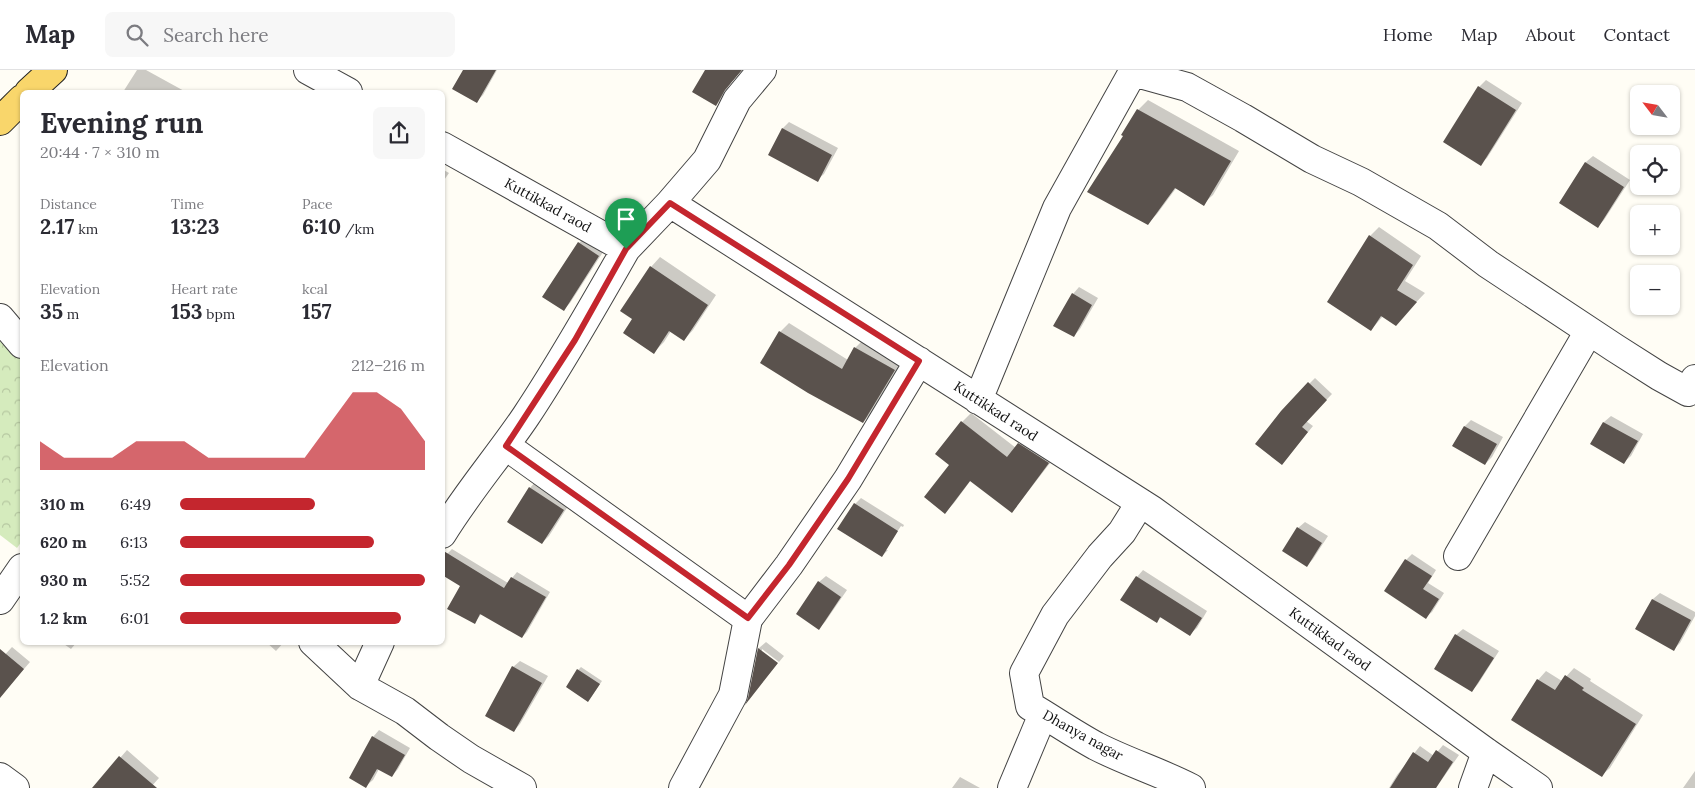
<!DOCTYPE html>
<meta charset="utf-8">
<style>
body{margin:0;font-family:Lora,serif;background:#f7f7f7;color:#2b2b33;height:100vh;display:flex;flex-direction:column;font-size:19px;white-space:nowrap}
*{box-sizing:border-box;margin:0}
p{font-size:16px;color:#7c7c81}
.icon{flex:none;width:28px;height:28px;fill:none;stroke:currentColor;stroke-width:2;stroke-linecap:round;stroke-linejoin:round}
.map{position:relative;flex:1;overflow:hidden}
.sheet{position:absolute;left:20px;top:20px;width:425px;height:555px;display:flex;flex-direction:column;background:#fff;border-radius:8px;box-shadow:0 1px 4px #0004}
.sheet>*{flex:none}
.needle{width:32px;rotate:301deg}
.fabs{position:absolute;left:1630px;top:15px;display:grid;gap:10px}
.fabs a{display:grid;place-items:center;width:50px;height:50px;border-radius:8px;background:#fff;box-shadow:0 1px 4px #0004;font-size:25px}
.pin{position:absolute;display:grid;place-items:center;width:42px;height:42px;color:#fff;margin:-51px -21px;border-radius:50% 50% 50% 0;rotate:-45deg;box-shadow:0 0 5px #0007}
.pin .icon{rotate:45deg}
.round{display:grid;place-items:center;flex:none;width:52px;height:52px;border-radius:8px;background:#f7f7f7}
.headline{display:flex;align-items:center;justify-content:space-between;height:85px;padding:0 20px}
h1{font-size:28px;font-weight:700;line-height:38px}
.stats{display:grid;grid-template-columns:repeat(3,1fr);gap:8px;height:85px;padding:5px 20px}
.stats div{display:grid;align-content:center}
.stats b{font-size:21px;font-weight:700}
.stats small{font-size:14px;font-weight:400}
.stats p{font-size:14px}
.chart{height:140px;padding:10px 20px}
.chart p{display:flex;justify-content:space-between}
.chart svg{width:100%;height:90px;margin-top:5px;fill:#c4262e;opacity:.7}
ul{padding:0 20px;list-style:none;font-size:16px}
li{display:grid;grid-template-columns:80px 60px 1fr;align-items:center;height:38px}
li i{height:12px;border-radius:6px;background:#c4262e}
header{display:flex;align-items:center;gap:30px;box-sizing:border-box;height:70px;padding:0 25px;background:#fff;border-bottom:1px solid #e1e1e2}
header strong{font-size:24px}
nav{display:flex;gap:28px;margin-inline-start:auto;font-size:18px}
.search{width:350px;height:45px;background:#f7f7f7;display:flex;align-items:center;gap:12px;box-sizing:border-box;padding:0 18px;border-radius:8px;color:#7c7c81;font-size:19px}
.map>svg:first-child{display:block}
.park{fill:url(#park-crowns)}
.shadow{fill:#0003}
.building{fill:#5a524d}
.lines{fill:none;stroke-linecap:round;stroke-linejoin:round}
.minor-casing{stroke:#444;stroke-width:30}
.major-casing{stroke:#222;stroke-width:30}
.minor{stroke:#fff;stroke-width:28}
.major{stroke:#f9d66b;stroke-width:28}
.route-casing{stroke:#fff;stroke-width:10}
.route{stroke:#c4262e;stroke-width:6}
.labels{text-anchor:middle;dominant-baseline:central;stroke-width:5;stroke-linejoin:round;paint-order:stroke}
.street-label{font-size:14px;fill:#111;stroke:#fff}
</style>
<header>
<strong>Map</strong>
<div class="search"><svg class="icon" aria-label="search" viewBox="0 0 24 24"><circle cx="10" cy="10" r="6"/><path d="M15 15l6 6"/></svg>Search here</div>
<nav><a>Home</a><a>Map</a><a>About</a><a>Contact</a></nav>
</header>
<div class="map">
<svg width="1695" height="718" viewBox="0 0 1695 718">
<defs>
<pattern id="park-crowns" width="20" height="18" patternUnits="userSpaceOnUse" patternTransform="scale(1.25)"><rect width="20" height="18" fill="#d5ebbd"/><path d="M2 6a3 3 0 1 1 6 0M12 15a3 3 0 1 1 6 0" fill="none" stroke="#b6c8a1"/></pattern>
</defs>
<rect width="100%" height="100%" fill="#fffdf5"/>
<!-- park -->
<path class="park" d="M 0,260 L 22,283 L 22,471 L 17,478 L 0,465 Z"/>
<!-- shadow -->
<path class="shadow" d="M 137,0 L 146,0 L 186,22 L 123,22 Z
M 465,0 L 497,0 L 483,25 L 477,31 Z
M 706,0 L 741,0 L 731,12 L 723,28 L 716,35 Z
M 1486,10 L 1522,33 L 1487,88 L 1480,94 L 1445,72 L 1479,17 Z
M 1148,30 L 1239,81 L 1213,125 L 1203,134 L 1177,117 L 1157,144 L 1148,153 L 1125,65 L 1138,40 Z
M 789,52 L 838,78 L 824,104 L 817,110 L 769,84 L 783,58 Z
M 1593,86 L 1630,110 L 1604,150 L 1598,156 L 1561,132 L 1586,92 Z
M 442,99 L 449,103 L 442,113 Z
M 1379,157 L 1421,186 L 1405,211 L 1425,223 L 1404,245 L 1383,246 L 1371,260 L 1329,232 L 1370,166 Z
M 585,167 L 605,179 L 570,233 L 564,239 L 579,173 Z
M 660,187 L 716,225 L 693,260 L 684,270 L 671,261 L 664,272 L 654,282 L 634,249 L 651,197 Z
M 1079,217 L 1098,228 L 1080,259 L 1074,266 L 1073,224 Z
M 789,253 L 848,290 L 855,278 L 864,269 L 903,291 L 872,343 L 863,352 L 761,292 L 780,262 Z
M 1315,308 L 1332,324 L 1306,351 L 1313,356 L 1282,394 L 1282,341 Z
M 971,343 L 1016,378 L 1028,365 L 1057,384 L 1020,432 L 1011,441 L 971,410 L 954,433 L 945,442 L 951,395 L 962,352 Z
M 1611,346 L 1643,364 L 1631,386 L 1624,392 L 1592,374 L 1604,352 Z
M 1471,350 L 1503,367 L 1492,387 L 1485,394 L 1454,376 L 1465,356 Z
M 536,411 L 570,433 L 549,466 L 542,473 L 530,418 Z
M 861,428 L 904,455 L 903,457 L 901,456 L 885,480 L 888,480 L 882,486 L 855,434 Z
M 1305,452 L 1328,466 L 1313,489 L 1307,496 L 1298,458 Z
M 452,479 L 508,513 L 517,502 L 550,522 L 527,562 L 522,567 L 482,543 L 475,552 L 462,515 L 447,484 Z
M 1412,484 L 1436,500 L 1428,513 L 1444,523 L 1432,542 L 1426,547 L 1406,490 Z
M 1143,500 L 1207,541 L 1197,558 L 1190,564 L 1162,546 L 1156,552 L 1137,507 Z
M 826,506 L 847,520 L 825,552 L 819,558 L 819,512 Z
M 1660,523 L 1695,542 L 1695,546 L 1680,573 L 1674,579 L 1637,559 L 1653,529 Z
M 1463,559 L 1499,581 L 1478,614 L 1472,621 L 1456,565 Z
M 61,572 L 77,572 L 71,579 Z
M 266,572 L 284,572 L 276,581 Z
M 766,572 L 784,586 L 779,592 L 762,579 L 762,582 L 777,594 L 749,630 L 759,578 Z
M 12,577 L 30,592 L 0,627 L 0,590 Z
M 520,591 L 548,606 L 520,654 L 514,661 L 513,597 Z
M 581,597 L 602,611 L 591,627 L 578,600 Z
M 1574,598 L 1591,609 L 1590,611 L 1643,645 L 1610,698 L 1601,706 L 1512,649 L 1538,610 L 1546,601 L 1562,611 Z
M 379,660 L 410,678 L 398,699 L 392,706 L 379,699 L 373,710 L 366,716 L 373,667 Z
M 1443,675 L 1459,685 L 1436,718 L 1389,718 L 1397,705 L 1420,676 L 1434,686 Z
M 127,680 L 159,708 L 150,718 L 94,718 Z
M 1695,701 L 1695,718 L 1683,718 Z
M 960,707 L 980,718 L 952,718 Z"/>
<!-- building -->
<path class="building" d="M 463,0 L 496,0 L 477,33 L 452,19 Z
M 705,0 L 742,0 L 725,20 L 716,36 L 692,22 Z
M 1478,16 L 1516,40 L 1481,96 L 1443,72 Z
M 1137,39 L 1231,91 L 1204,136 L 1175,118 L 1148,155 L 1087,122 L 1123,66 L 1121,65 Z
M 782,58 L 832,85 L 818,112 L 768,85 Z
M 1585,92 L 1624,117 L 1598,158 L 1559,133 Z
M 1369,165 L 1413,195 L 1397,220 L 1417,232 L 1396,256 L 1381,246 L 1371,261 L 1327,232 Z
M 578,172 L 599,186 L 564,241 L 542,227 Z
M 650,196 L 708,235 L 684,271 L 669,261 L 654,284 L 623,263 L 632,249 L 620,241 Z
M 1072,223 L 1092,235 L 1074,267 L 1053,256 Z
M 779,261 L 842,299 L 854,277 L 895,300 L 863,353 L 808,323 L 760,293 Z
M 1308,312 L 1327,330 L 1302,357 L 1308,362 L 1282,395 L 1255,374 L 1281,341 Z
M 961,351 L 1007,387 L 1018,373 L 1049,393 L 1012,443 L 970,411 L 945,444 L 924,427 L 949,395 L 935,384 Z
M 1603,352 L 1638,371 L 1624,394 L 1590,374 Z
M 1464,356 L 1497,374 L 1485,395 L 1452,376 Z
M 529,417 L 564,440 L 542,474 L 507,452 Z
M 854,433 L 898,461 L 882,487 L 837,459 Z
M 1297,457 L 1322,473 L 1307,497 L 1282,481 Z
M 442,480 L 504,518 L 511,507 L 546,527 L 522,568 L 480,544 L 475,554 L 447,539 L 460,516 L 442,505 Z
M 1405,489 L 1432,506 L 1423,519 L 1439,529 L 1426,549 L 1384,521 Z
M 1136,506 L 1202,548 L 1190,566 L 1160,547 L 1157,553 L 1120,530 Z
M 818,511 L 841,527 L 819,560 L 796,544 Z
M 1652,529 L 1691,550 L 1674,581 L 1635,559 Z
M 1455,564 L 1494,588 L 1472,622 L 1434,599 Z
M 758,578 L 778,593 L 745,635 L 748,628 Z
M 0,579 L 24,599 L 0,628 Z
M 512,596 L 542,613 L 514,662 L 485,646 Z
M 577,599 L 600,614 L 588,632 L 566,617 Z
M 1565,605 L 1584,618 L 1582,620 L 1636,654 L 1602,707 L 1511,650 L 1537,609 L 1555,620 Z
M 372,666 L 405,685 L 392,707 L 377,699 L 366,718 L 349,708 Z
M 1436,680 L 1453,692 L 1436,718 L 1390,718 L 1413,682 L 1428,692 Z
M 119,686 L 157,718 L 92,718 Z"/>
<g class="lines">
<!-- minor casing -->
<g class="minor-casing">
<path id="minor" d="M 308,0 L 348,22
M 1133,2 L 1187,17 L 1243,48 L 1312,89 L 1361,112 L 1438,156 L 1488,194 L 1615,278 L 1659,306 L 1688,322 L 1695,309
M 442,76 L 626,179 L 670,133 L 1152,440 L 1486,682 L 1538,718
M 670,133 L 707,90 L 737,30 L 762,0
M 0,248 L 22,274
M 978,330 L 1057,138 L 1134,0
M 506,376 L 748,549
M 1140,433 L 1122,462 L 1100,486 L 1055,545 L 1024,603 L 1030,636 C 1052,649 1074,664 1096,676 C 1127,692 1160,702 1191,718
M 442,464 C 467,423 499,386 526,346 C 562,292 594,235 626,179
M 1458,486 L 1589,261
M 0,530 L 22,498
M 313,572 L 360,616 L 405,641 L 439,667 L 471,689 L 522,718
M 360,616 L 380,572
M 0,707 L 15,718
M 683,718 L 733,625 L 748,549 L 789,495 L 848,409 L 919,291
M 1012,718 L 1043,644
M 1473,718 L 1486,682"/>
</g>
<!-- major casing -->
<g class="major-casing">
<path id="major" d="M 29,22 L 53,0
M 0,51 L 22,29"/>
</g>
<!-- minor -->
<use href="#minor" class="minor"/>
<!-- major -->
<use href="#major" class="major"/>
</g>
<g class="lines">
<!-- route casing -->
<g class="route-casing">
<path id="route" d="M 670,133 L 919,291 L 848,409 L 789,495 L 748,548 L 506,376 L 575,270 L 626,179 Z"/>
</g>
<!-- route -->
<use href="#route" class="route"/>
</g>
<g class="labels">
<!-- street labels -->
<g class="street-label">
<text transform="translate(548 135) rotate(29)">Kuttikkad raod</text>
<text transform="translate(996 341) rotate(33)">Kuttikkad raod</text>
<text transform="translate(1330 569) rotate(36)">Kuttikkad raod</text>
<text transform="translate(1083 665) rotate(29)">Dhanya nagar</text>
</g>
</g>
</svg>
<div class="fabs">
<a><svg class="needle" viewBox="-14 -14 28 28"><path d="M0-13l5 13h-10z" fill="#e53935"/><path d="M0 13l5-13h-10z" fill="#7c7c81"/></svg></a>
<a><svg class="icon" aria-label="locate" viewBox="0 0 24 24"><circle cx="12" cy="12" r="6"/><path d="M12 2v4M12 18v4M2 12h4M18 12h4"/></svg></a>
<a>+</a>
<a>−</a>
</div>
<div class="pin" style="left:626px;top:179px;background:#1e9e55"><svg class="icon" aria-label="arrive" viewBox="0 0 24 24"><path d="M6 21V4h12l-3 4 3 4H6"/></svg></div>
<section class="sheet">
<div class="headline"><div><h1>Evening run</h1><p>20:44 · 7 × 310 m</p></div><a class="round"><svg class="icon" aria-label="share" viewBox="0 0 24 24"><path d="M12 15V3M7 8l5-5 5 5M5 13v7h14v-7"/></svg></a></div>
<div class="stats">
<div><p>Distance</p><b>2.17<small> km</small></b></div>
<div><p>Time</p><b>13:23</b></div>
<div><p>Pace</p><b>6:10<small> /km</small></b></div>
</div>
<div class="stats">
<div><p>Elevation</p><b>35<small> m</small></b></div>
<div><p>Heart rate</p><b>153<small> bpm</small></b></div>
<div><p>kcal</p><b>157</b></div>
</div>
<div class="chart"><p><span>Elevation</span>212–216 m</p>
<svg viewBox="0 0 160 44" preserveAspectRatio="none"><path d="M0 44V30L10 38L20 38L30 38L40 30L50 30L60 30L70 38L80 38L90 38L100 38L110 38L120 22L130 6L140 6L150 14L160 30V44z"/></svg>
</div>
<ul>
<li><b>310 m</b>6:49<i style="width:55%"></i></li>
<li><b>620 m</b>6:13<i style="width:79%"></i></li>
<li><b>930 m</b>5:52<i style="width:100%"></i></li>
<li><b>1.2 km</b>6:01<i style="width:90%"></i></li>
</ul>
</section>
</div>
